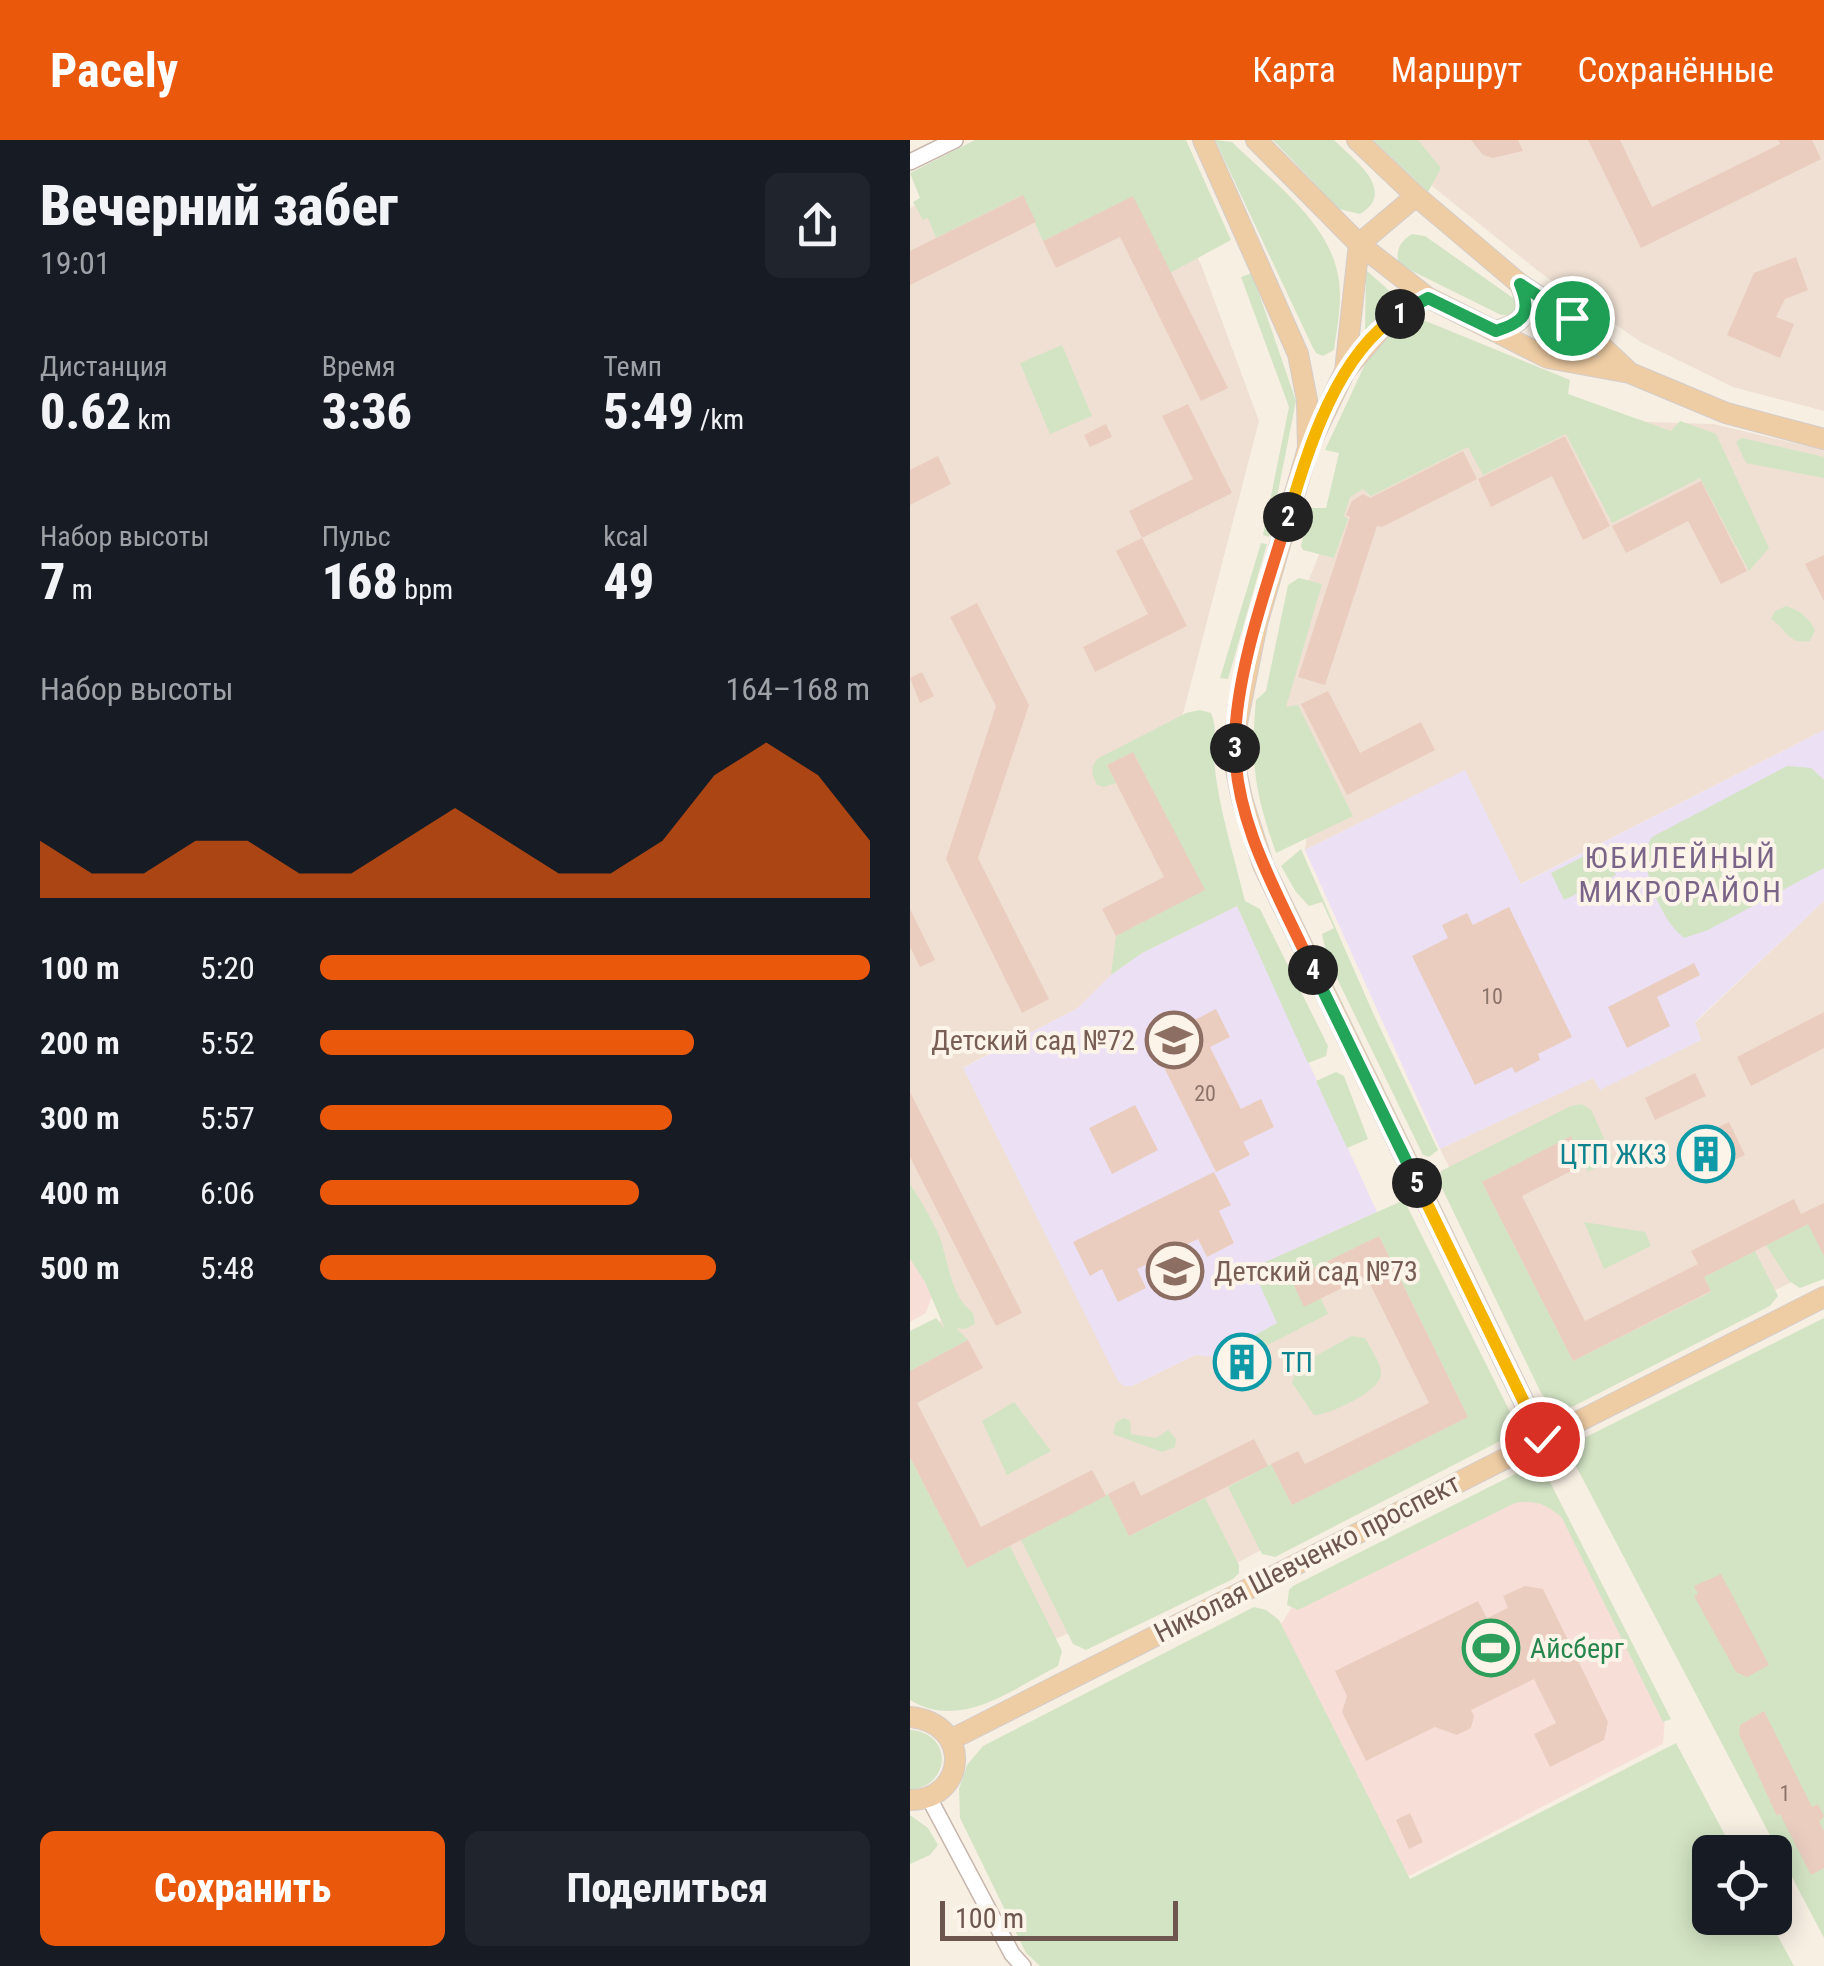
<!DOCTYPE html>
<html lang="ru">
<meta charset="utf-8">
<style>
body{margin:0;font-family:"Roboto Condensed",sans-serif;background:#20242c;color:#f1f3f6;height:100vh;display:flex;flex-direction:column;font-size:38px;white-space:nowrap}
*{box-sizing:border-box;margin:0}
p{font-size:32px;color:#9ea1a6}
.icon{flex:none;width:55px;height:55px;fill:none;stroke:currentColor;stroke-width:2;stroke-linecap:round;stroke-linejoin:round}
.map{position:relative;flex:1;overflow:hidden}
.panel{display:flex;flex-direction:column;background:#171b24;width:910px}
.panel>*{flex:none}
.buttons{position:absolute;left:782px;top:1695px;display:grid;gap:20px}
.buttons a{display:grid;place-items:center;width:100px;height:100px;border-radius:15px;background:#171b24;box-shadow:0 5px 25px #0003;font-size:50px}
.scale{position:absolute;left:30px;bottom:25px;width:238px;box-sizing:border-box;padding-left:10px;border:5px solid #6d564d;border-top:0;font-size:28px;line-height:35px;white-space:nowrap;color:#6d564d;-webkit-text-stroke:8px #fcf3e9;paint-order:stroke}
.pin{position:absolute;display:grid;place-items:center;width:85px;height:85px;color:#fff;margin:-42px;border:5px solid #fff;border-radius:50%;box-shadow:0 2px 10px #0007}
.km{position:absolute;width:50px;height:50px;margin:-25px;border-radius:50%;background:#222;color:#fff;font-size:28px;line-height:50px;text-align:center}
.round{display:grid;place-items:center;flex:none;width:105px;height:105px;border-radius:15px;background:#20242c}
.summary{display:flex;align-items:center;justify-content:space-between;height:170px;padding:0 40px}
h1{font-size:55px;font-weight:800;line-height:75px}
.metrics{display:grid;grid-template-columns:repeat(3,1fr);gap:15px;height:170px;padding:10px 40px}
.metrics div{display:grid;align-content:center}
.metrics b{font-size:50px;font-weight:800}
.metrics small{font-size:28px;font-weight:400}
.metrics p{font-size:28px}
.chart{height:280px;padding:20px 40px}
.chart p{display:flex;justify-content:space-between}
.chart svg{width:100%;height:180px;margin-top:10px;fill:#ea580c;opacity:.7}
.button{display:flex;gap:20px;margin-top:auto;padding:20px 40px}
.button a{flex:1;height:115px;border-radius:15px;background:#ea580c;color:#fff;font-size:40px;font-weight:800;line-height:115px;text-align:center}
.button a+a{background:#20242c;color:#f1f3f6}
ul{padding:0 40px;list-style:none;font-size:32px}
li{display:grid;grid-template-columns:160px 120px 1fr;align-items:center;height:75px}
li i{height:25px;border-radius:12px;background:#ea580c}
header{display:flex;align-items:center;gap:60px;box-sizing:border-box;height:140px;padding:0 50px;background:#ea580c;color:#fff}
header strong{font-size:48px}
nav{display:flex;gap:55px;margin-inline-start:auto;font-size:35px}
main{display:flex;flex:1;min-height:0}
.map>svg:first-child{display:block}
.residential{fill:#efe0d3}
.commercial{fill:#f7dfd8}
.education{fill:#ece0f4}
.green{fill:#d3e4c4}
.building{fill:#eacdbf}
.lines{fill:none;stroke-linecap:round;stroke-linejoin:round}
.minor-casing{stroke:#c7b6ac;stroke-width:18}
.major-casing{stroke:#d3ccca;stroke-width:22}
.minor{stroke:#fff;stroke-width:15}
.major{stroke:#efcda4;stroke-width:20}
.split-1-casing{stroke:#fff;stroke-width:20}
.split-2-casing{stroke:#fff;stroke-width:20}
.split-3-casing{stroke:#fff;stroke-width:20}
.split-4-casing{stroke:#fff;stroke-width:20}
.split-5-casing{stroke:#fff;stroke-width:20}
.split-6-casing{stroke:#fff;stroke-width:20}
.split-1{stroke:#22a559;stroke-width:12}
.split-2{stroke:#f5b400;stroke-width:12}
.split-3{stroke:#f0652b;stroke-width:12}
.split-4{stroke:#f0652b;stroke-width:12}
.split-5{stroke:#22a559;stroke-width:12}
.split-6{stroke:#f5b400;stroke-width:12}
.labels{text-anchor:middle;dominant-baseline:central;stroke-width:8;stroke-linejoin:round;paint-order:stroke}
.number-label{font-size:22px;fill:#8c746a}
.education-label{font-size:28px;fill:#785e54;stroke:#fcf3e9;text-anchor:end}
.culture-label{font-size:28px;fill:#0d838f;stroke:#fcf3e9;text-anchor:end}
.street-label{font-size:28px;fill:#6d564d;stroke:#fcf3e9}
.leisure-label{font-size:28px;fill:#27864d;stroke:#fcf3e9;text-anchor:start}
.neighbourhood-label{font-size:30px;letter-spacing:2.5px;fill:#7a6589;stroke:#fcf3e9}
</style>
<header>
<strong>Pacely</strong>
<nav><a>Карта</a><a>Маршрут</a><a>Сохранённые</a></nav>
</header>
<main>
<section class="panel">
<div class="summary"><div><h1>Вечерний забег</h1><p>19:01</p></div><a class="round"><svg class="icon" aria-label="share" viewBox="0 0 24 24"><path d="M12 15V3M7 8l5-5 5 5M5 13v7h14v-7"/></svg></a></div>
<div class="metrics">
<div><p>Дистанция</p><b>0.62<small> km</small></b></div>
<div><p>Время</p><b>3:36</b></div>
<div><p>Темп</p><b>5:49<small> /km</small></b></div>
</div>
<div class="metrics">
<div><p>Набор высоты</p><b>7<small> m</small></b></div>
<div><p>Пульс</p><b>168<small> bpm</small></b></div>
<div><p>kcal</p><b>49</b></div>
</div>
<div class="chart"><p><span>Набор высоты</span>164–168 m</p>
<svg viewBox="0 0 160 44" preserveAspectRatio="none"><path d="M0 44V30L10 38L20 38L30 30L40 30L50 38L60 38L70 30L80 22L90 30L100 38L110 38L120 30L130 14L140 6L150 14L160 30V44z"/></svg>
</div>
<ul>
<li><b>100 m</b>5:20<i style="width:100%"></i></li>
<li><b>200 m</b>5:52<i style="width:68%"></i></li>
<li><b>300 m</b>5:57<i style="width:64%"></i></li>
<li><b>400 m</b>6:06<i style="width:58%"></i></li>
<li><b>500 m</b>5:48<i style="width:72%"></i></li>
</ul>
<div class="button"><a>Сохранить</a><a>Поделиться</a></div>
</section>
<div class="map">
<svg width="914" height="1826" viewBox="0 0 914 1826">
<rect width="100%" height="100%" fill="#f8efe3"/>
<!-- residential -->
<path class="residential" d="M 135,0 L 231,0 L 292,127 L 349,281 L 261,620 L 327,766 L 232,813 L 201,835 L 168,868 L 54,927 L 222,1246 L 285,1215 L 342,1128 L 467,1072 L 576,1270 L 563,1300 L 313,1430 L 111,1513 L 0,1490 L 0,1208 L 17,1196 L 37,1173 L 0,1107 L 0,68 Z
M 472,0 L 914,0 L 914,271 L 823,247 L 731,202 L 632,134 L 512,38 Z
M 679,280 L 803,284 L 914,310 L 914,590 L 610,744 L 554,631 L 395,710 L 399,675 L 364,582 L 393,454 L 435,351 L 473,296 Z
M 914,761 L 914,1126 L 672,1246 L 576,1100 L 530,1009 L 684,937 L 689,949 L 791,900 L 785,883 Z"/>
<!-- commercial -->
<path class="commercial" d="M 0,1107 L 24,1151 L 16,1173 L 0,1182 Z
M 600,1352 L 642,1356 L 755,1578 L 753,1604 L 501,1735 L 490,1736 L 368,1489 L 386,1461 Z"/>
<!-- education -->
<path class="education" d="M 914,590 L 914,761 L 785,882 L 791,900 L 690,950 L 683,938 L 530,1009 L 395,710 L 555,630 L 611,744 Z
M 327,766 L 467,1072 L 342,1128 L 368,1183 L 306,1217 L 285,1215 L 222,1246 L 214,1246 L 208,1241 L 53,928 L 168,868 L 201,835 L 232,813 Z"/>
<!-- green -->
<path class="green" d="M 65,0 L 276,0 L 321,100 L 260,133 L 223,57 L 133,101 L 112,55 L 26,98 L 18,78 L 13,80 L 3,62 L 10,58 L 0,33 Z
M 305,0 L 322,2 C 360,40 422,83 429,141 C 432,164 427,188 424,210 L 413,216 L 406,213 L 402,206 Z
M 363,0 L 424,0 C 444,20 488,51 450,74 L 429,69 Z
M 463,0 L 508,0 L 531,28 L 518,52 Z
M 502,94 L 515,96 L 606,160 L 608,169 L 603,175 L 591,175 L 496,128 L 488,121 C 486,108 491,101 502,94 Z
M 456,130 L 493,163 L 475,171 L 455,192 Z
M 342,133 L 386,261 L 359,397 L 353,395 L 379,267 L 331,137 Z
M 506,177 L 660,240 L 658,254 L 761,291 L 770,281 L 806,294 L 859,408 L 839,431 L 790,338 L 702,383 L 656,294 L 573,335 L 558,307 L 461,356 L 453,349 L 440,357 L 434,376 L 438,379 L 424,418 L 393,410 L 391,406 L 400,368 L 416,368 L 429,313 L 415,310 L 457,220 L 491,180 Z
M 152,205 L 182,276 L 140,294 L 110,223 Z
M 832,298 L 914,317 L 914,338 L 836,323 L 826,302 Z
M 351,403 L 357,404 L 318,539 L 310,538 Z
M 389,438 L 412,444 L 376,567 L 388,565 L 443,676 L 366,713 C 345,653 340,624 346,560 L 356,551 L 378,445 Z
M 876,466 C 889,470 899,477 905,490 L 900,501 C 877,505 877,489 861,479 L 865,471 Z
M 290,570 L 301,573 C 308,588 303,604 304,620 C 308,667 324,715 335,761 L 350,769 L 418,906 L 416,916 L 398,923 L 327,766 L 232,813 L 201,835 L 206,796 L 294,750 L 223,612 L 197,625 L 206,643 L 194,647 L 187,645 C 182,634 180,629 187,619 L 276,573 Z
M 877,626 L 901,628 L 914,640 L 914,728 L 798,790 L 774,798 C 750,778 740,744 733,714 L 742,697 Z
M 692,707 L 706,735 L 654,760 L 641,733 Z
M 391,709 L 463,873 L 528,1010 L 519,1017 L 513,1015 L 417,818 L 412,794 L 424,788 L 412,762 L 399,766 L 386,752 L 371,726 Z
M 426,932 L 434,936 L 458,999 L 437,1008 L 406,941 Z
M 672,964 L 682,971 L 702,1017 L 678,1032 L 661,997 L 572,1042 L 663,1221 L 801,1152 L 794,1137 L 845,1111 L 868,1156 L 860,1166 L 662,1267 L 645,1269 L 631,1253 L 529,1042 L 531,1031 L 661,966 Z
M 0,1044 C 10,1059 20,1076 28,1093 C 39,1119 39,1155 63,1173 L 65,1184 L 55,1189 L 39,1188 L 46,1188 L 58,1200 L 0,1231 L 0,1191 L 26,1178 L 35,1189 L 15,1142 L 0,1119 Z
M 494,1060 L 603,1278 L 601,1290 L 594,1299 L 365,1417 L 352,1414 L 318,1347 L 361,1324 L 382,1365 L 558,1277 L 469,1096 L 381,1139 L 411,1159 L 418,1174 L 344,1212 L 338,1199 L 367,1183 L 342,1128 Z
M 674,1082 L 735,1092 L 741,1106 L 694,1129 Z
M 898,1084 L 914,1096 L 914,1139 L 890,1148 L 879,1141 L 856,1105 Z
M 914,1178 L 914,1798 L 656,1307 Z
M 442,1196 L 455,1198 C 460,1208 472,1224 471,1235 C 469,1252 419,1275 404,1275 L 382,1243 L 387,1226 Z
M 104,1262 L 141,1311 L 97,1335 L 72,1281 Z
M 214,1278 L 220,1281 L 221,1294 L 246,1298 L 258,1290 L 266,1299 L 265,1307 L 252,1312 L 203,1294 L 206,1282 Z
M 0,1317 L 57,1428 L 100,1406 L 152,1511 L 148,1526 C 102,1549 51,1591 0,1560 Z
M 611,1331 L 623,1331 L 640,1342 L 761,1579 L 753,1582 L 652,1378 C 636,1364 626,1360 605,1363 L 388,1470 L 377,1465 L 379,1450 L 383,1446 Z
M 198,1354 L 219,1396 L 295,1358 L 329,1425 L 329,1433 L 323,1439 L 176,1510 L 163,1504 L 111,1400 Z
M 344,1467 L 356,1470 L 369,1480 L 500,1739 L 766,1603 L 824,1712 L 800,1712 L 800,1778 L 858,1778 L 884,1826 L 130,1826 L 116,1813 L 50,1678 L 49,1649 L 57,1625 L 73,1606 Z
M 0,1590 C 42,1592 43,1645 0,1650 Z
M 0,1675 L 18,1688 L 28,1705 L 20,1715 L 0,1724 Z"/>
<!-- building -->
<path class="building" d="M 561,0 L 608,0 L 613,11 L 583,18 L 573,15 Z
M 678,0 L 710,0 L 742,67 L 870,4 L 868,0 L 902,0 L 911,19 L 731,108 Z
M 113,55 L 126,82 L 0,145 L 0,111 Z
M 223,56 L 318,248 L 291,261 L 210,97 L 146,128 L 133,101 Z
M 886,117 L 898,150 L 875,159 L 866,177 L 884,184 L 870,218 L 817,195 L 844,133 Z
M 278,264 L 322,353 L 232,398 L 219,371 L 283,339 L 252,276 Z
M 196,284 L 202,297 L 180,307 L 174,295 Z
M 655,296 L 700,386 L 673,400 L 642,336 L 581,367 L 568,339 Z
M 553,311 L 567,339 L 472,387 L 467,386 L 415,545 L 388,537 L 440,377 L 436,375 L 442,361 L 453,354 L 460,358 Z
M 28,316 L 41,344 L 0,365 L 0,330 Z
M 791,341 L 837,431 L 811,444 L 778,381 L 716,413 L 702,386 Z
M 232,398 L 277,486 L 185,532 L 173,507 L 238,474 L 206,411 Z
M 914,415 L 914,461 L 895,424 Z
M 67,463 L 119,565 L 68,718 L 139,859 L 112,873 L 36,719 L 86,566 L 40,477 Z
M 12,532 L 24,556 L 10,563 L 0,538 Z
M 418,551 L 450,613 L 511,582 L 525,610 L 437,655 L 391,564 Z
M 223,612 L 295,750 L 206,796 L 192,769 L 254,737 L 197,625 Z
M 599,767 L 662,897 L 628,914 L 630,920 L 605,933 L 602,927 L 565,945 L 502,816 L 538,798 L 532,785 L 557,773 L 563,785 Z
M 0,769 L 25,820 L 10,827 L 0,807 Z
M 784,823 L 790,835 L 747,857 L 760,886 L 717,908 L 698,867 Z
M 306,869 L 320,897 L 300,907 L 331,969 L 351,959 L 364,987 L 333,1002 L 340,1015 L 306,1032 L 235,889 L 269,872 L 275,885 Z
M 914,872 L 914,908 L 841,946 L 827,917 Z
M 785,933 L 796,956 L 745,980 L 735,958 Z
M 0,952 L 112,1173 L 86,1186 L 0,1017 Z
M 225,965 L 248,1010 L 202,1034 L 179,988 Z
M 819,982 L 835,1015 L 782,1040 L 767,1007 Z
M 661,996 L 675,1024 L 612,1056 L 675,1181 L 788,1124 L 781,1111 L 884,1059 L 891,1074 L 914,1063 L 914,1116 L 898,1084 L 794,1137 L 801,1151 L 663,1221 L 572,1042 Z
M 304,1032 L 321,1065 L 309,1071 L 324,1103 L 297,1117 L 288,1099 L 227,1129 L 236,1148 L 208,1162 L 192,1129 L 180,1136 L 163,1102 Z
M 469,1096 L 558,1277 L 382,1365 L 361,1324 L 388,1311 L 395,1324 L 519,1263 L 456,1136 L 394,1167 L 381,1139 Z
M 58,1200 L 73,1228 L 7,1263 L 71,1387 L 182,1330 L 196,1356 L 57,1428 L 0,1317 L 0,1231 Z
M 338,1203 L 351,1228 L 325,1241 L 313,1216 Z
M 344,1299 L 358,1326 L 219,1396 L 198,1354 L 224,1341 L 231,1356 Z
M 811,1434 L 859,1525 L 837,1537 L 826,1532 L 784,1456 L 788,1454 L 784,1446 Z
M 615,1446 L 633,1449 L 698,1582 L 694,1600 L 640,1627 L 624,1594 L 646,1583 L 624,1539 L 561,1570 L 564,1576 L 561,1588 L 547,1595 L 525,1587 L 456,1621 L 432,1572 L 437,1556 L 425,1531 L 568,1461 L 577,1478 L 598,1468 L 593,1456 Z
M 854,1571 L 902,1667 L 908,1664 L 914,1676 L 909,1682 L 914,1691 L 914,1728 L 901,1735 L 870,1674 L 867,1676 L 829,1594 L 830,1585 Z
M 500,1673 L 513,1702 L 499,1709 L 486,1680 Z"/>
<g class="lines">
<!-- minor casing -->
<g class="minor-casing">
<path id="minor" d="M 0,22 L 45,0
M 19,1658 L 102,1814 L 113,1826"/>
</g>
<!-- major casing -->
<g class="major-casing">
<path id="major" d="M 293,0 L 388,214 L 397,260 L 398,308 L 347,484 L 325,593 L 325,625 L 332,659 L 353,725 L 632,1299
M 346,0 L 449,104 L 517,157 L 638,218 L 720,233 L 816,273 L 914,299
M 447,0 L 506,56 L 610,144 L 662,178 L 720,233
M 586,191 C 615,182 622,173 610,144
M 435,231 L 449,104 L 506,56
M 401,302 L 435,231 L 477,182 L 517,157
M 0,1577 C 63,1583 57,1660 0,1660
M 42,1599 L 914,1157"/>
</g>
<!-- minor -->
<use href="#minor" class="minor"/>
<!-- major -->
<use href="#major" class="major"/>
</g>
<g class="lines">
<!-- split-1 casing -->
<g class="split-1-casing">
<path id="split-1" d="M 490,174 L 518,158 L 586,191 C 615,182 622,173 610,144 L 662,178"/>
</g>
<!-- split-2 casing -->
<g class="split-2-casing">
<path id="split-2" d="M 378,377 C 398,309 427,213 490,174"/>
</g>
<!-- split-3 casing -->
<g class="split-3-casing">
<path id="split-3" d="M 325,608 C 324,537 357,445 378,377"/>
</g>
<!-- split-4 casing -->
<g class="split-4-casing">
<path id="split-4" d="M 325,608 C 326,687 371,759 403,830"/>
</g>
<!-- split-5 casing -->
<g class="split-5-casing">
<path id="split-5" d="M 403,830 L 507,1043"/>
</g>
<!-- split-6 casing -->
<g class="split-6-casing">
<path id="split-6" d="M 507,1043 L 632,1299"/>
</g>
<!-- split-1 -->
<use href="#split-1" class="split-1"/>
<!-- split-2 -->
<use href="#split-2" class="split-2"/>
<!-- split-3 -->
<use href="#split-3" class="split-3"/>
<!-- split-4 -->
<use href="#split-4" class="split-4"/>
<!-- split-5 -->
<use href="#split-5" class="split-5"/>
<!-- split-6 -->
<use href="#split-6" class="split-6"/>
</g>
<!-- icons -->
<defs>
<g id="school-ring" transform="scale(2.875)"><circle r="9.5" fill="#fcf3e9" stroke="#8d6e63" stroke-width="1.5"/><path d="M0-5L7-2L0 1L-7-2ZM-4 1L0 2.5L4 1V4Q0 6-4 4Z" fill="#8d6e63"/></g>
<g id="building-ring" transform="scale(2.875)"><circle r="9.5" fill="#fcf3e9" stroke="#0f9aa8" stroke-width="1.5"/><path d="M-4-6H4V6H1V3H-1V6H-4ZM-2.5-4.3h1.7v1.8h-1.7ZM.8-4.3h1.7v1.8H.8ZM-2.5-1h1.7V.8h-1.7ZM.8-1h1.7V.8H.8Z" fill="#0f9aa8"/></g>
<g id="stadium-ring" transform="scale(2.875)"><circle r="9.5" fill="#fcf3e9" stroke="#2e9e5b" stroke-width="1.5"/><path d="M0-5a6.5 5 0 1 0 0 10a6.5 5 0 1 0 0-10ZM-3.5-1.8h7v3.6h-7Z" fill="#2e9e5b"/></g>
</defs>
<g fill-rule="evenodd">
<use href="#school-ring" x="264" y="900"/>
<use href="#building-ring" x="796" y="1014"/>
<use href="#school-ring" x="265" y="1131"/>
<use href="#building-ring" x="332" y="1222"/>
<use href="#stadium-ring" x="581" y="1508"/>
</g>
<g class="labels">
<!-- number labels -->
<g class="number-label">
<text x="582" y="856">10</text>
<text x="295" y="953">20</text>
<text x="875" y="1653">1</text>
</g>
<!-- education labels -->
<g class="education-label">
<text x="225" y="900">Детский сад №72</text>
<text x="304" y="1131" text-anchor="start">Детский сад №73</text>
</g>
<!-- culture labels -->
<g class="culture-label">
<text x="757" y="1014">ЦТП ЖК3</text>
<text x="371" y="1222" text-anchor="start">ТП</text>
</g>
<!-- street labels -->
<g class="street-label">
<text transform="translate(397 1418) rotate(-27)">Николая Шевченко проспект</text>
</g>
<!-- leisure labels -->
<g class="leisure-label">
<text x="620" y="1508">Айсберг</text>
</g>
<!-- neighbourhood labels -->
<g class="neighbourhood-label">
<text x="771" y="717">ЮБИЛЕЙНЫЙ<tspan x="771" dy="34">МИКРОРАЙОН</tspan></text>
</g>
</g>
</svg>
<div class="buttons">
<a><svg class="icon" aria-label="locate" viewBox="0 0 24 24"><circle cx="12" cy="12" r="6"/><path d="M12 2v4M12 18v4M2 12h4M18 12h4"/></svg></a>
</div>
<div class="scale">100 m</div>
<div class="pin" style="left:662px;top:178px;background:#1e9e55"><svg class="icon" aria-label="arrive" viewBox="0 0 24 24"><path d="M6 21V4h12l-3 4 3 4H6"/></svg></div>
<div class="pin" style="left:632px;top:1299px;background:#d93025"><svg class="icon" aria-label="check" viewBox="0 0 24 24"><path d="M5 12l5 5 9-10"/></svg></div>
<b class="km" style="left:490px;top:174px">1</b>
<b class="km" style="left:378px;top:377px">2</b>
<b class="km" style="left:325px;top:608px">3</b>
<b class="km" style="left:403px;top:830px">4</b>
<b class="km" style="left:507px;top:1043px">5</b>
</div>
</main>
